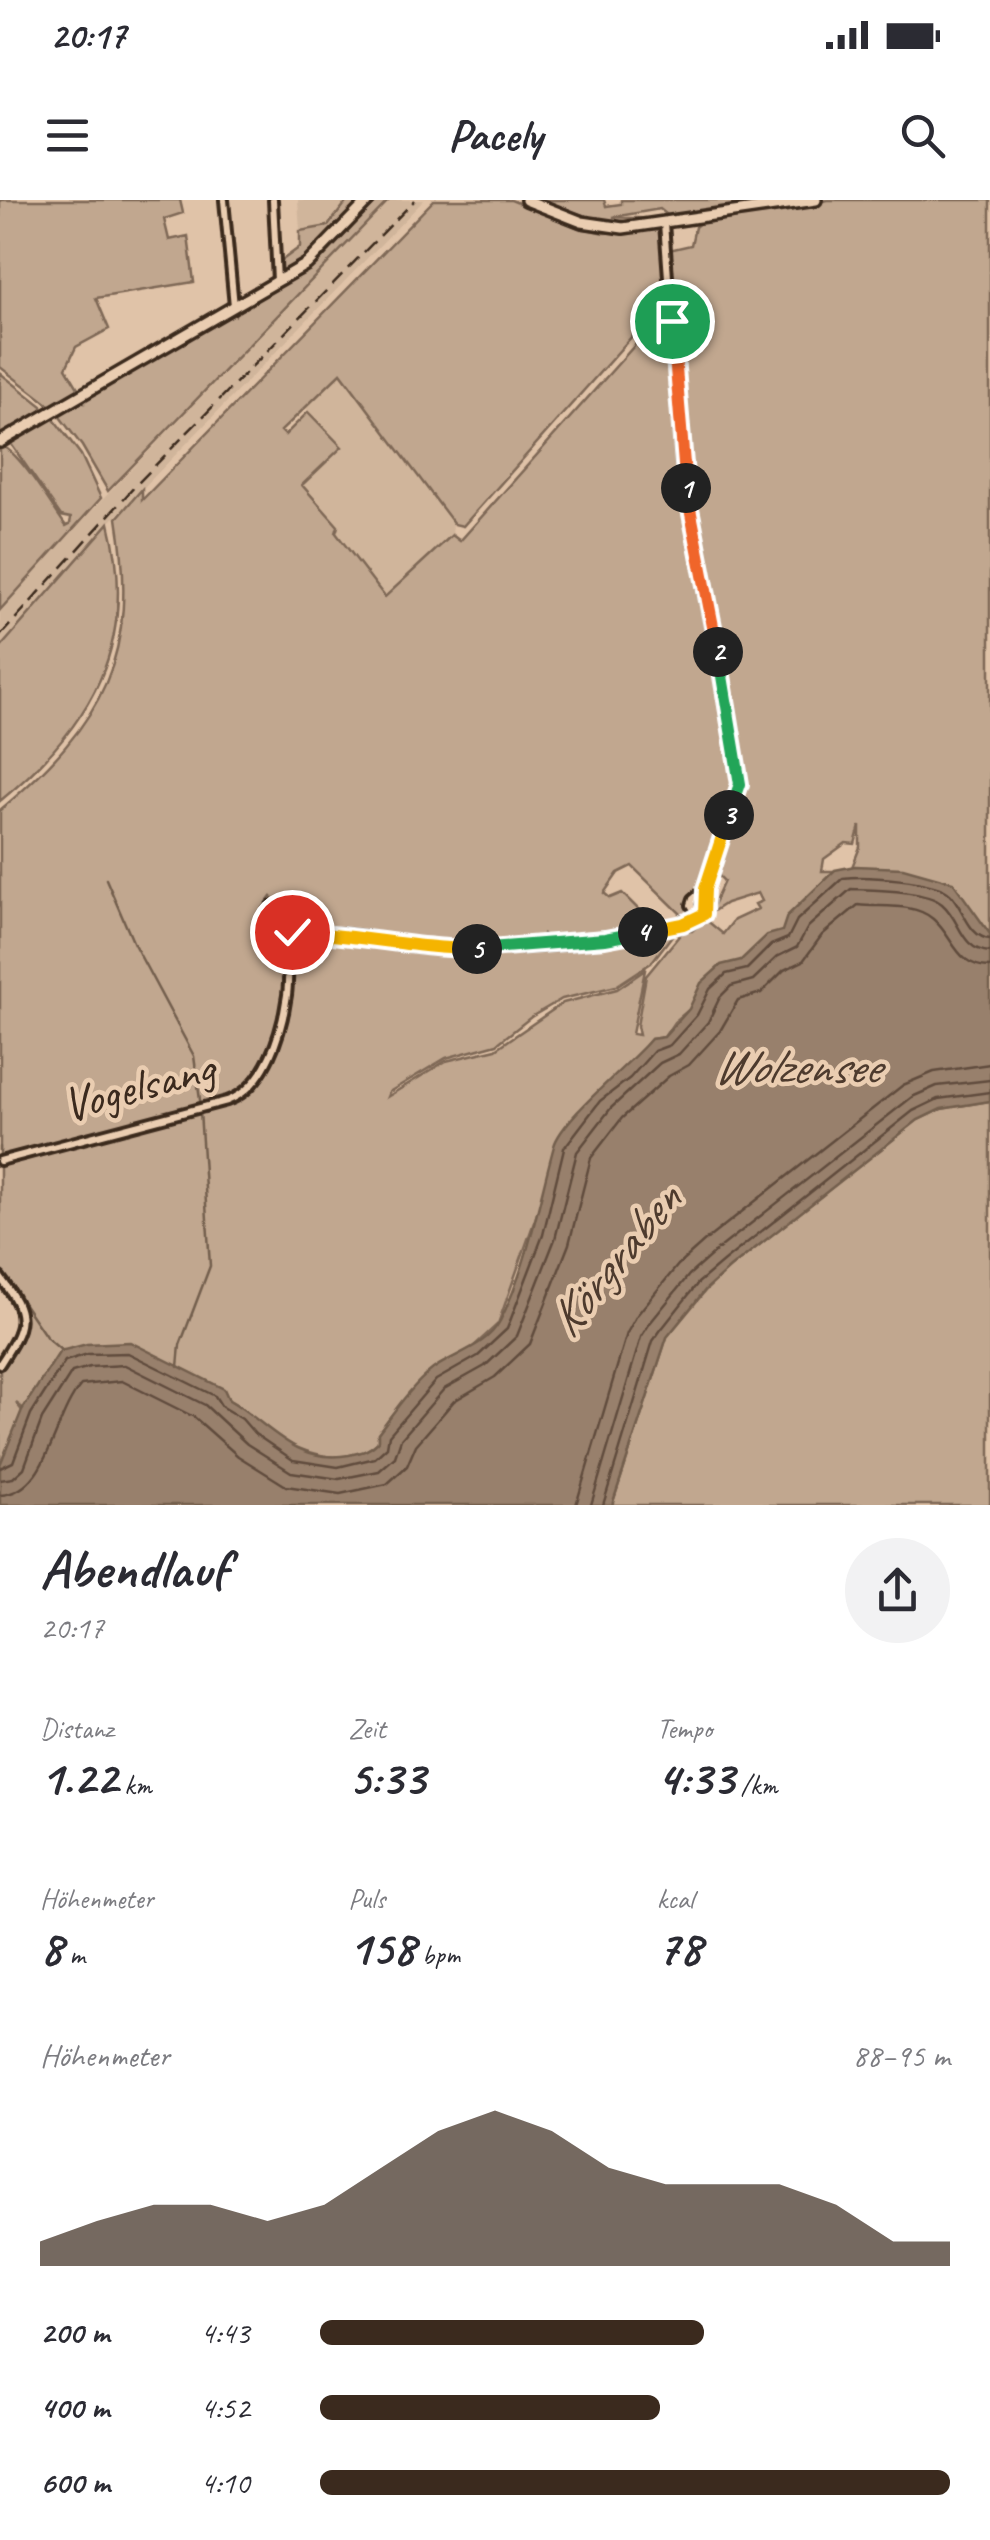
<!DOCTYPE html>
<html lang="de">
<meta charset="utf-8">
<style>
body{margin:0;font-family:Caveat,sans-serif;background:#f2f2f3;color:#2b2b33;height:100vh;display:flex;flex-direction:column;font-size:38px;white-space:nowrap}
*{box-sizing:border-box;margin:0}
p{font-size:32px;color:#7c7c81}
.icon{flex:none;width:55px;height:55px;fill:none;stroke:currentColor;stroke-width:2;stroke-linecap:round;stroke-linejoin:round}
.map{position:relative;height:1305px;overflow:hidden}
.sheet{display:flex;flex-direction:column;background:#fff;flex:1}
.sheet>*{flex:none}
.pin{position:absolute;display:grid;place-items:center;width:85px;height:85px;color:#fff;margin:-42px;border:5px solid #fff;border-radius:50%;box-shadow:0 2px 10px #0007}
.km{position:absolute;width:50px;height:50px;margin:-25px;border-radius:50%;background:#222;color:#fff;font-size:28px;line-height:50px;text-align:center}
.round{display:grid;place-items:center;flex:none;width:105px;height:105px;border-radius:52px;background:#f2f2f3}
.overview{display:flex;align-items:center;justify-content:space-between;height:170px;padding:0 40px}
h1{font-size:55px;font-weight:700;line-height:75px}
.stats{display:grid;grid-template-columns:repeat(3,1fr);gap:15px;height:170px;padding:10px 40px}
.stats div{display:grid;align-content:center}
.stats b{font-size:50px;font-weight:700}
.stats small{font-size:28px;font-weight:400}
.stats p{font-size:28px}
.chart{height:280px;padding:20px 40px}
.chart p{display:flex;justify-content:space-between}
.chart svg{width:100%;height:180px;margin-top:10px;fill:#3b2a1e;opacity:.7}
ul{padding:0 40px;list-style:none;font-size:32px}
li{display:grid;grid-template-columns:160px 120px 1fr;align-items:center;height:75px}
li i{height:25px;border-radius:12px;background:#3b2a1e}
.status{display:flex;justify-content:space-between;align-items:center;height:70px;padding:0 50px;background:#fff;direction:ltr}
.status svg{height:28px;fill:currentColor}
header{display:flex;justify-content:space-between;align-items:center;height:130px;padding:0 40px;background:#fff;font-size:45px;font-weight:700}
.map>svg:first-child{display:block}
.built{fill:#d0b59b}
.green{fill:#c1a78f;stroke:#7e6856;stroke-width:2.5}
.water{fill:#98806c;stroke:#735e4d;stroke-width:2.5}
.lines{fill:none;stroke-linecap:round;stroke-linejoin:round}
.shore{stroke:#604c3d;stroke-width:2.5}
.stream{stroke:#735e4d;stroke-width:2.5}
.minor-casing{stroke:#3b2a1e;stroke-width:14}
.major-casing{stroke:#3b2a1e;stroke-width:16}
.minor{stroke:#eacdb1;stroke-width:6}
.major{stroke:#eacdb1;stroke-width:9}
.rail{stroke:#3b2a1e;stroke-width:2.5;stroke-dasharray:15 8;stroke-linecap:butt}
.split-1-casing{stroke:#fff;stroke-width:20}
.split-2-casing{stroke:#fff;stroke-width:20}
.split-3-casing{stroke:#fff;stroke-width:20}
.split-4-casing{stroke:#fff;stroke-width:20}
.split-5-casing{stroke:#fff;stroke-width:20}
.split-6-casing{stroke:#fff;stroke-width:20}
.split-1{stroke:#f0652b;stroke-width:12}
.split-2{stroke:#f0652b;stroke-width:12}
.split-3{stroke:#22a559;stroke-width:12}
.split-4{stroke:#f5b400;stroke-width:12}
.split-5{stroke:#22a559;stroke-width:12}
.split-6{stroke:#f5b400;stroke-width:12}
.labels{text-anchor:middle;dominant-baseline:central;stroke-width:9;stroke-linejoin:round;paint-order:stroke}
.street-label{font-size:48px;fill:#3b2a1e;stroke:#eacdb1}
.water-label{font-size:50px;font-style:italic;fill:#4e3b2e;stroke:#eacdb1}
</style>
<div class="status"><b>20:17</b><svg viewBox="0 0 49 12"><path d="M0 12V9h3v3zM5 12V6h3v6zM10 12V3h3v9zM15 12V0h3v12zM26 1h20v11H26zM47 4h2v5h-2z"/></svg></div>
<header><svg class="icon" aria-label="menu" viewBox="0 0 24 24"><path d="M4 6h16M4 12h16M4 18h16"/></svg>Pacely<svg class="icon" aria-label="search" viewBox="0 0 24 24"><circle cx="10" cy="10" r="6"/><path d="M15 15l6 6"/></svg></header>
<div class="map">
<svg width="990" height="1305" viewBox="0 0 990 1305">
<rect width="100%" height="100%" fill="#e0c3a8"/>
<filter id="ink" filterUnits="userSpaceOnUse"><feTurbulence type="fractalNoise" baseFrequency=".01" numOctaves="2"/><feDisplacementMap in="SourceGraphic" scale="20" xChannelSelector="R" yChannelSelector="G"/><feConvolveMatrix kernelMatrix="1 2 1 2 8 2 1 2 1" color-interpolation-filters="sRGB"/></filter>
<g filter="url(#ink)">
<!-- built -->
<path class="built" d="M 298,0 L 348,0 L 329,26 L 300,31 Z
M 389,0 L 424,0 L 109,323 L 0,448 L 0,410 L 21,385 Z
M 341,173 L 453,324 L 452,335 L 385,397 L 302,285 L 342,247 L 305,207 Z"/>
<!-- green -->
<path class="green" d="M 0,0 L 180,0 L 183,13 L 164,19 L 169,40 L 188,36 L 194,82 L 96,98 L 109,129 L 76,147 L 66,168 L 80,191 L 52,207 L 0,167 Z
M 348,0 L 364,0 L 308,59 L 281,75 L 281,61 L 300,47 L 300,31 L 328,26 Z
M 378,0 L 389,0 L 108,291 L 82,246 L 57,213 L 77,202 L 84,203 L 84,196 L 231,112 L 235,115 L 236,109 L 316,65 Z
M 434,0 L 511,0 L 577,27 L 604,33 L 659,30 L 666,98 L 463,326 L 454,324 L 341,173 L 281,231 L 285,235 L 308,212 L 342,247 L 302,285 L 338,326 L 336,333 L 385,397 L 452,335 L 460,341 L 659,118 L 666,117 L 681,270 L 738,583 L 704,682 L 688,701 L 691,712 L 685,718 L 632,666 L 618,673 L 604,693 L 610,698 L 622,693 L 654,725 L 549,741 L 543,734 L 540,741 L 534,742 L 435,746 L 362,732 L 303,728 L 271,697 L 263,708 L 282,725 C 289,770 282,856 247,889 C 242,894 232,896 226,899 L 0,958 L 0,610 C 105,522 139,455 117,318 L 142,289 L 142,300 Z
M 543,0 L 604,0 L 606,6 L 621,4 L 621,0 L 803,0 L 672,19 L 660,9 L 613,17 L 659,19 C 609,26 588,19 543,0 Z
M 828,0 L 990,0 L 990,734 C 957,693 902,677 852,667 L 860,647 L 860,626 L 855,644 L 846,643 L 824,659 L 822,671 L 834,671 L 834,681 L 802,715 L 674,822 L 664,837 L 651,839 L 646,845 L 647,857 L 539,1008 L 498,1124 L 472,1148 L 439,1165 L 393,1213 L 378,1233 L 378,1242 C 347,1271 296,1252 266,1230 C 253,1220 246,1209 231,1201 C 190,1181 108,1156 63,1150 L 28,1212 L 16,1203 L 27,1217 L 0,1279 L 0,1169 L 21,1134 L 25,1119 L 23,1107 L 0,1076 L 0,964 L 227,903 C 266,889 289,832 291,792 C 292,774 285,752 298,739 C 334,727 375,746 411,751 C 500,764 590,739 677,729 L 651,763 L 616,786 L 562,799 L 531,817 L 497,844 L 446,858 L 389,892 L 387,897 L 446,861 L 496,849 L 563,803 L 617,789 L 645,770 L 632,834 L 639,835 L 637,826 L 646,776 L 683,731 L 692,731 L 705,719 L 723,734 L 734,720 L 758,709 L 755,704 L 762,701 L 758,693 L 726,703 L 709,714 L 724,681 L 713,670 L 742,583 L 684,269 L 669,50 L 691,45 L 695,27 L 702,21 Z
M 0,173 L 42,206 L 42,214 L 0,238 Z
M 53,218 L 81,255 L 101,298 L 0,410 L 0,246 C 17,247 53,309 66,326 L 70,324 L 71,318 L 61,316 L 11,244 L 12,238 Z
M 109,323 C 139,443 92,526 0,601 L 0,448 Z
M 990,901 L 990,1305 L 612,1305 L 667,1137 L 706,1090 L 730,1068 L 918,920 L 941,909 Z"/>
<!-- water -->
<path class="water" d="M 855,666 L 903,668 L 953,682 L 990,734 L 990,901 L 941,909 L 918,920 L 730,1068 L 706,1089 L 667,1137 L 612,1305 L 0,1305 L 0,1265 L 22,1210 L 60,1151 L 87,1144 L 130,1142 L 224,1189 L 229,1200 C 269,1223 295,1265 349,1255 C 362,1252 369,1251 378,1242 L 378,1233 C 394,1212 411,1186 433,1169 C 455,1153 486,1147 500,1121 C 528,1066 538,1003 554,946 C 562,918 629,865 651,839 L 664,837 L 689,809 L 701,783 L 721,765 L 741,760 L 767,735 L 782,731 L 787,716 L 835,670 Z"/>
<g class="lines">
<!-- shore -->
<path class="shore" d="M 0,1268 L 13,1262 L 31,1214 L 65,1161 L 88,1154 L 128,1153 L 215,1196 L 222,1207 L 242,1219 L 255,1234 L 293,1260 L 338,1267 L 375,1258 L 387,1247 L 389,1235 L 436,1180 L 478,1156 L 507,1129 L 543,1035 L 564,948 L 600,901 L 630,878 L 654,851 L 670,845 L 697,815 L 710,789 L 726,774 L 747,769 L 771,745 L 788,738 L 797,720 L 843,678 C 864,675 937,680 950,694 C 964,708 968,737 990,739
M 0,1280 L 13,1278 L 24,1268 L 42,1219 L 72,1172 L 90,1167 L 125,1165 L 205,1205 L 247,1244 L 291,1272 L 339,1279 L 379,1271 L 395,1257 L 401,1239 L 444,1189 L 485,1166 L 517,1136 L 555,1039 L 577,952 L 611,908 L 660,863 L 679,854 L 708,822 L 720,797 L 731,786 L 753,780 L 777,757 L 797,747 L 808,727 L 851,689 C 873,690 926,690 942,704 C 961,720 960,750 990,752
M 0,1295 C 49,1293 52,1219 81,1185 L 122,1181 L 194,1217 L 238,1256 L 286,1286 L 340,1294 L 387,1284 L 407,1266 L 416,1245 L 454,1201 L 495,1177 L 530,1144 L 569,1044 L 591,958 L 622,918 L 669,876 L 689,865 L 720,831 L 738,800 L 761,793 L 784,770 L 803,761 L 822,735 L 858,705 C 881,708 914,702 933,719 C 955,738 955,766 990,767
M 576,1305 L 627,1133 L 637,1115 L 678,1065 L 706,1040 L 903,885 L 934,872 L 990,864
M 591,1305 L 641,1137 L 650,1123 L 689,1075 L 716,1051 L 912,897 L 937,886 L 990,880
M 603,1305 L 653,1141 L 660,1131 L 698,1083 L 724,1061 L 913,911 L 938,899 L 990,892"/>
<!-- stream -->
<path class="stream" d="M 106,679 L 134,744 L 194,856 L 200,900
M 0,947 L 0,951
M 0,1069 L 47,1138 L 62,1151
M 178,1167 L 180,1145 L 210,1066 L 200,911"/>
<!-- minor casing -->
<g class="minor-casing">
<path id="minor" d="M 224,0 L 234,106
M 273,0 L 277,81
M 272,706 L 279,710 L 292,731 C 318,732 344,732 369,737 C 385,740 399,746 414,747 C 487,754 640,745 704,714 L 705,689 L 740,584 L 682,268 L 664,23
M 698,716 L 691,705 L 693,699 L 704,690
M 0,961 L 227,901 C 266,887 282,832 287,795 C 290,773 286,752 292,731
M 0,1077 C 29,1116 26,1124 0,1164"/>
</g>
<!-- major casing -->
<g class="major-casing">
<path id="major" d="M 526,0 L 582,22 L 623,28 L 816,0
M 0,242 L 307,64 L 369,0"/>
</g>
<!-- minor -->
<use href="#minor" class="minor"/>
<!-- major -->
<use href="#major" class="major"/>
<!-- rail -->
<path class="rail" d="M 0,436 L 136,285 L 415,0"/>
</g>
</g>
<g class="lines" filter="url(#ink)">
<!-- split-1 casing -->
<g class="split-1-casing">
<path id="split-1" d="M 672,121 L 686,288"/>
</g>
<!-- split-2 casing -->
<g class="split-2-casing">
<path id="split-2" d="M 686,288 L 718,452"/>
</g>
<!-- split-3 casing -->
<g class="split-3-casing">
<path id="split-3" d="M 718,452 L 740,584 L 729,615"/>
</g>
<!-- split-4 casing -->
<g class="split-4-casing">
<path id="split-4" d="M 643,732 L 683,724 L 704,714 L 705,689 L 729,615"/>
</g>
<!-- split-5 casing -->
<g class="split-5-casing">
<path id="split-5" d="M 477,749 L 605,739 L 643,732"/>
</g>
<!-- split-6 casing -->
<g class="split-6-casing">
<path id="split-6" d="M 292,732 C 355,734 414,749 477,749"/>
</g>
<!-- split-1 -->
<use href="#split-1" class="split-1"/>
<!-- split-2 -->
<use href="#split-2" class="split-2"/>
<!-- split-3 -->
<use href="#split-3" class="split-3"/>
<!-- split-4 -->
<use href="#split-4" class="split-4"/>
<!-- split-5 -->
<use href="#split-5" class="split-5"/>
<!-- split-6 -->
<use href="#split-6" class="split-6"/>
</g>
<g class="labels">
<!-- street labels -->
<g class="street-label">
<text transform="translate(138 886) rotate(-15)">Vogelsang</text>
</g>
<!-- water labels -->
<g class="water-label">
<text x="796" y="866">Wolzensee</text>
<text transform="translate(614 1060) rotate(-51)">Körgraben</text>
</g>
</g>
</svg>
<div class="pin" style="left:672px;top:121px;background:#1e9e55"><svg class="icon" aria-label="arrive" viewBox="0 0 24 24"><path d="M6 21V4h12l-3 4 3 4H6"/></svg></div>
<div class="pin" style="left:292px;top:732px;background:#d93025"><svg class="icon" aria-label="check" viewBox="0 0 24 24"><path d="M5 12l5 5 9-10"/></svg></div>
<b class="km" style="left:686px;top:288px">1</b>
<b class="km" style="left:718px;top:452px">2</b>
<b class="km" style="left:729px;top:615px">3</b>
<b class="km" style="left:643px;top:732px">4</b>
<b class="km" style="left:477px;top:749px">5</b>
</div>
<section class="sheet">
<div class="overview"><div><h1>Abendlauf</h1><p>20:17</p></div><a class="round"><svg class="icon" aria-label="share" viewBox="0 0 24 24"><path d="M12 15V3M7 8l5-5 5 5M5 13v7h14v-7"/></svg></a></div>
<div class="stats">
<div><p>Distanz</p><b>1.22<small> km</small></b></div>
<div><p>Zeit</p><b>5:33</b></div>
<div><p>Tempo</p><b>4:33<small> /km</small></b></div>
</div>
<div class="stats">
<div><p>Höhenmeter</p><b>8<small> m</small></b></div>
<div><p>Puls</p><b>158<small> bpm</small></b></div>
<div><p>kcal</p><b>78</b></div>
</div>
<div class="chart"><p><span>Höhenmeter</span>88–95 m</p>
<svg viewBox="0 0 160 44" preserveAspectRatio="none"><path d="M0 44V38L10 33L20 29L30 29L40 33L50 29L60 20L70 11L80 6L90 11L100 20L110 24L120 24L130 24L140 29L150 38L160 38V44z"/></svg>
</div>
<ul>
<li><b>200 m</b>4:43<i style="width:61%"></i></li>
<li><b>400 m</b>4:52<i style="width:54%"></i></li>
<li><b>600 m</b>4:10<i style="width:100%"></i></li>
</ul>
</section>
